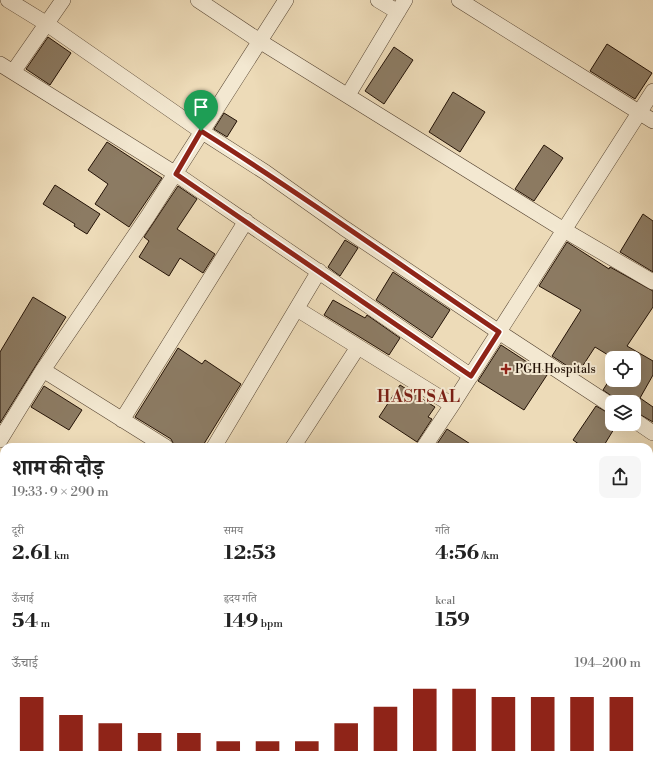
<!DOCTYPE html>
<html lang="hi">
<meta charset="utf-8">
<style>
body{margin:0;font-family:"Libre Bodoni","Noto Serif Devanagari",serif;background:#f6f6f6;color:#222;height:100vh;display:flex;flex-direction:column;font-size:15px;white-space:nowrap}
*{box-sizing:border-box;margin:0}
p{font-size:13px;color:#767676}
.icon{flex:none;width:22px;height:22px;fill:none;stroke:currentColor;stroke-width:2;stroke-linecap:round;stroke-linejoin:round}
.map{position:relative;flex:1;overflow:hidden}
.panel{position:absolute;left:0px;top:443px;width:653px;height:324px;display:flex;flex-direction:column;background:#fff;border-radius:12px 12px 0 0;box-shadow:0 4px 16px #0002}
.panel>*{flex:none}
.fabs{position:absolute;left:605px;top:351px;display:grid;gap:8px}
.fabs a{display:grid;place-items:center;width:36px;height:36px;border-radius:8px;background:#fff;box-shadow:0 4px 16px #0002;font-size:20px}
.pin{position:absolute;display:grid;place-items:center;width:34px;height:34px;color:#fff;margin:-41px -17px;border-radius:50% 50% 50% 0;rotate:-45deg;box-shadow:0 0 4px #0007}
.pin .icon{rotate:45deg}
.round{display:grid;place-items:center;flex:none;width:42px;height:42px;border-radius:8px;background:#f6f6f6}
.headline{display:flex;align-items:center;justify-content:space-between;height:68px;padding:0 12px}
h1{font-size:22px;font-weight:700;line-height:30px}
.metrics{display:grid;grid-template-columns:repeat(3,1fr);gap:6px;height:68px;padding:4px 12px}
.metrics div{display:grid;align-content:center}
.metrics b{font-size:20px;font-weight:700}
.metrics small{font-size:11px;font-weight:400}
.metrics p{font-size:11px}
.chart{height:112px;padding:8px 12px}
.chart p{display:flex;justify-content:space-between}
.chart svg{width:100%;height:72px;margin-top:4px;stroke:#8f2418;stroke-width:6}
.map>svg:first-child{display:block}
.building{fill:#8c7b63;stroke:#231206}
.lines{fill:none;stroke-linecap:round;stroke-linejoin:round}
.street-casing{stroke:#564432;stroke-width:16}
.street{stroke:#f3e8d1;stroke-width:15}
.route-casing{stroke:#fff;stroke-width:8}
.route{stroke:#8f2418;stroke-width:5}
.poi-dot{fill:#8f2418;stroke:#f3e8d1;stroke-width:1.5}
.labels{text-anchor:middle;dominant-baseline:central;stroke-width:4;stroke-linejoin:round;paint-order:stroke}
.poi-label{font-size:12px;fill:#231206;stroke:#f3e8d1;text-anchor:start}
.district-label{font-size:16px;font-weight:bold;letter-spacing:1px;fill:#7a1f14;stroke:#f3e8d1}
</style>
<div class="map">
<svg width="653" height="767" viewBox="0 0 653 767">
<rect width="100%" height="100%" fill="#eddbb8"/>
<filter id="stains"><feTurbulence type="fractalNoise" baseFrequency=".005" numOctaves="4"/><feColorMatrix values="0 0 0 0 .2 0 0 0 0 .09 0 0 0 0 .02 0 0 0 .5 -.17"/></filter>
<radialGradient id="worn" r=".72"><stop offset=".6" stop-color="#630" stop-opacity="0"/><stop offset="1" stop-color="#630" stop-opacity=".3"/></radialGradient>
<!-- building -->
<path class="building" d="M 48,37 L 71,53 L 50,85 L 26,69 Z
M 607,44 L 652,73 L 635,99 L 590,71 Z
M 394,47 L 413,60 L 384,104 L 365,91 Z
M 453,92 L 485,112 L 460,152 L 429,132 Z
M 224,113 L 237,121 L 227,137 L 214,129 Z
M 107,142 L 162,178 L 129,227 L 95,204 L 108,184 L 88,170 Z
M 544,145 L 563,158 L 534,201 L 515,189 Z
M 55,185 L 100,214 L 87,234 L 74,226 L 75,224 L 43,204 Z
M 178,186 L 197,199 L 177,229 L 215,254 L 203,273 L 180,258 L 169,276 L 139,257 L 149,241 L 144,237 Z
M 643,214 L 653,221 L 653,272 L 620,252 Z
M 345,240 L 358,248 L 340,276 L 328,267 Z
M 567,242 L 609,269 L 610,267 L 653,291 L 653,307 L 627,346 L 653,361 L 653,375 L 640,398 L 653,407 L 653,422 L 634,411 L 634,402 L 620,402 L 603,390 L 612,376 L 612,380 L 634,380 L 634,358 L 613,358 L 595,347 L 578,373 L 552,356 L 581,310 L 539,286 Z
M 393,272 L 450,310 L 432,338 L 376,300 Z
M 33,297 L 66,317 L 0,423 L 0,352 Z
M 333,300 L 365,318 L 367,315 L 400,338 L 389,355 L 324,315 Z
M 501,345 L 547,375 L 524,410 L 478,381 Z
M 178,348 L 202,364 L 205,360 L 241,384 L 202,447 L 175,447 L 171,439 L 135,417 Z
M 400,385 L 435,407 L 428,417 L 432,419 L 417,442 L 379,417 Z
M 44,386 L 82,410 L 69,430 L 31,407 Z
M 596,406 L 612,415 L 612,424 L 617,424 L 603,447 L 583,447 L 573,440 Z
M 447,429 L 475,447 L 435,447 Z"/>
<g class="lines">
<!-- street casing -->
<g class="street-casing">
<path id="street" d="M 8,0 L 47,24 L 201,131 L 265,172 L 344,228 L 499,332 L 612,406
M 198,0 L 261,42 L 564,230 L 653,282
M 378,0 L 398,12
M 459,0 L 653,121
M 0,64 L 176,174 L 471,376
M 13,72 L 63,0
M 348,95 L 405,0
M 297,309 L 452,405
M 43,370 L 148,216 L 286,0
M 122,420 L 246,221
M 634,420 L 653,433
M 0,440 L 43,370 L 166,447
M 214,447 L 319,271
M 293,447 L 358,347
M 424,447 L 452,405 L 653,91
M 649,480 L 653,473
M 649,564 L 653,566
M 0,570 L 4,573
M 0,709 L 4,711
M 86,763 L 92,767
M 504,763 L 510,767
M 632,763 L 638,767
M 10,767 L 13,763
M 207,767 L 209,763
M 473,767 L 475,763"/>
</g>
<!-- street -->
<use href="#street" class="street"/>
</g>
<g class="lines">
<!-- route casing -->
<g class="route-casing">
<path id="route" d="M 201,131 C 303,195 400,265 499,332 L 471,376 L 176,174 Z"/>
</g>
<!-- route -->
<use href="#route" class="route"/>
</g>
<!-- markers -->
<path class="poi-dot" d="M504 363h4v4h4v4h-4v4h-4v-4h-4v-4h4z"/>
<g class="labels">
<!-- poi labels -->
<g class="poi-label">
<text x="515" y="369">PGH Hospitals</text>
</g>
<!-- district labels -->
<g class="district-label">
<text x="419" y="397">HASTSAL</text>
</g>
</g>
<rect width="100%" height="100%" filter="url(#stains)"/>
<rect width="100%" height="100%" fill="url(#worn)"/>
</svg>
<div class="fabs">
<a><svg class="icon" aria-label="locate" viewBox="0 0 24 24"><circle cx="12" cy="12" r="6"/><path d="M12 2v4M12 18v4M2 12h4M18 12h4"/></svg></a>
<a><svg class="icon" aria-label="layers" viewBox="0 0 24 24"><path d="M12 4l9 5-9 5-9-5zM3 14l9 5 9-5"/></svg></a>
</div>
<div class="pin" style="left:201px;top:131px;background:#1e9e55"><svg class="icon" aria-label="arrive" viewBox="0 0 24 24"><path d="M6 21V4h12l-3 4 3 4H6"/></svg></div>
<section class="panel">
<div class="headline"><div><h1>शाम की दौड़</h1><p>19:33 · 9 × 290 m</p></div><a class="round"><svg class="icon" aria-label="share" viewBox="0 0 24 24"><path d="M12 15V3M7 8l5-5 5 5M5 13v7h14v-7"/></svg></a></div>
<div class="metrics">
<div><p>दूरी</p><b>2.61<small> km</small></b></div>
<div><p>समय</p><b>12:53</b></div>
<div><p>गति</p><b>4:56<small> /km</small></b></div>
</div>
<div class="metrics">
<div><p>ऊँचाई</p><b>54<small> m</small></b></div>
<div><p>हृदय गति</p><b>149<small> bpm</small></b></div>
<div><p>kcal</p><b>159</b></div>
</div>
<div class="chart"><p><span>ऊँचाई</span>194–200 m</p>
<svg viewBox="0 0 160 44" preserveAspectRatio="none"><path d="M5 44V11M15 44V22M25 44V27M35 44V33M45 44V33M55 44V38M65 44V38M75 44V38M85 44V27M95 44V17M105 44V6M115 44V6M125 44V11M135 44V11M145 44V11M155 44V11"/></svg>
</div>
</section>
</div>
